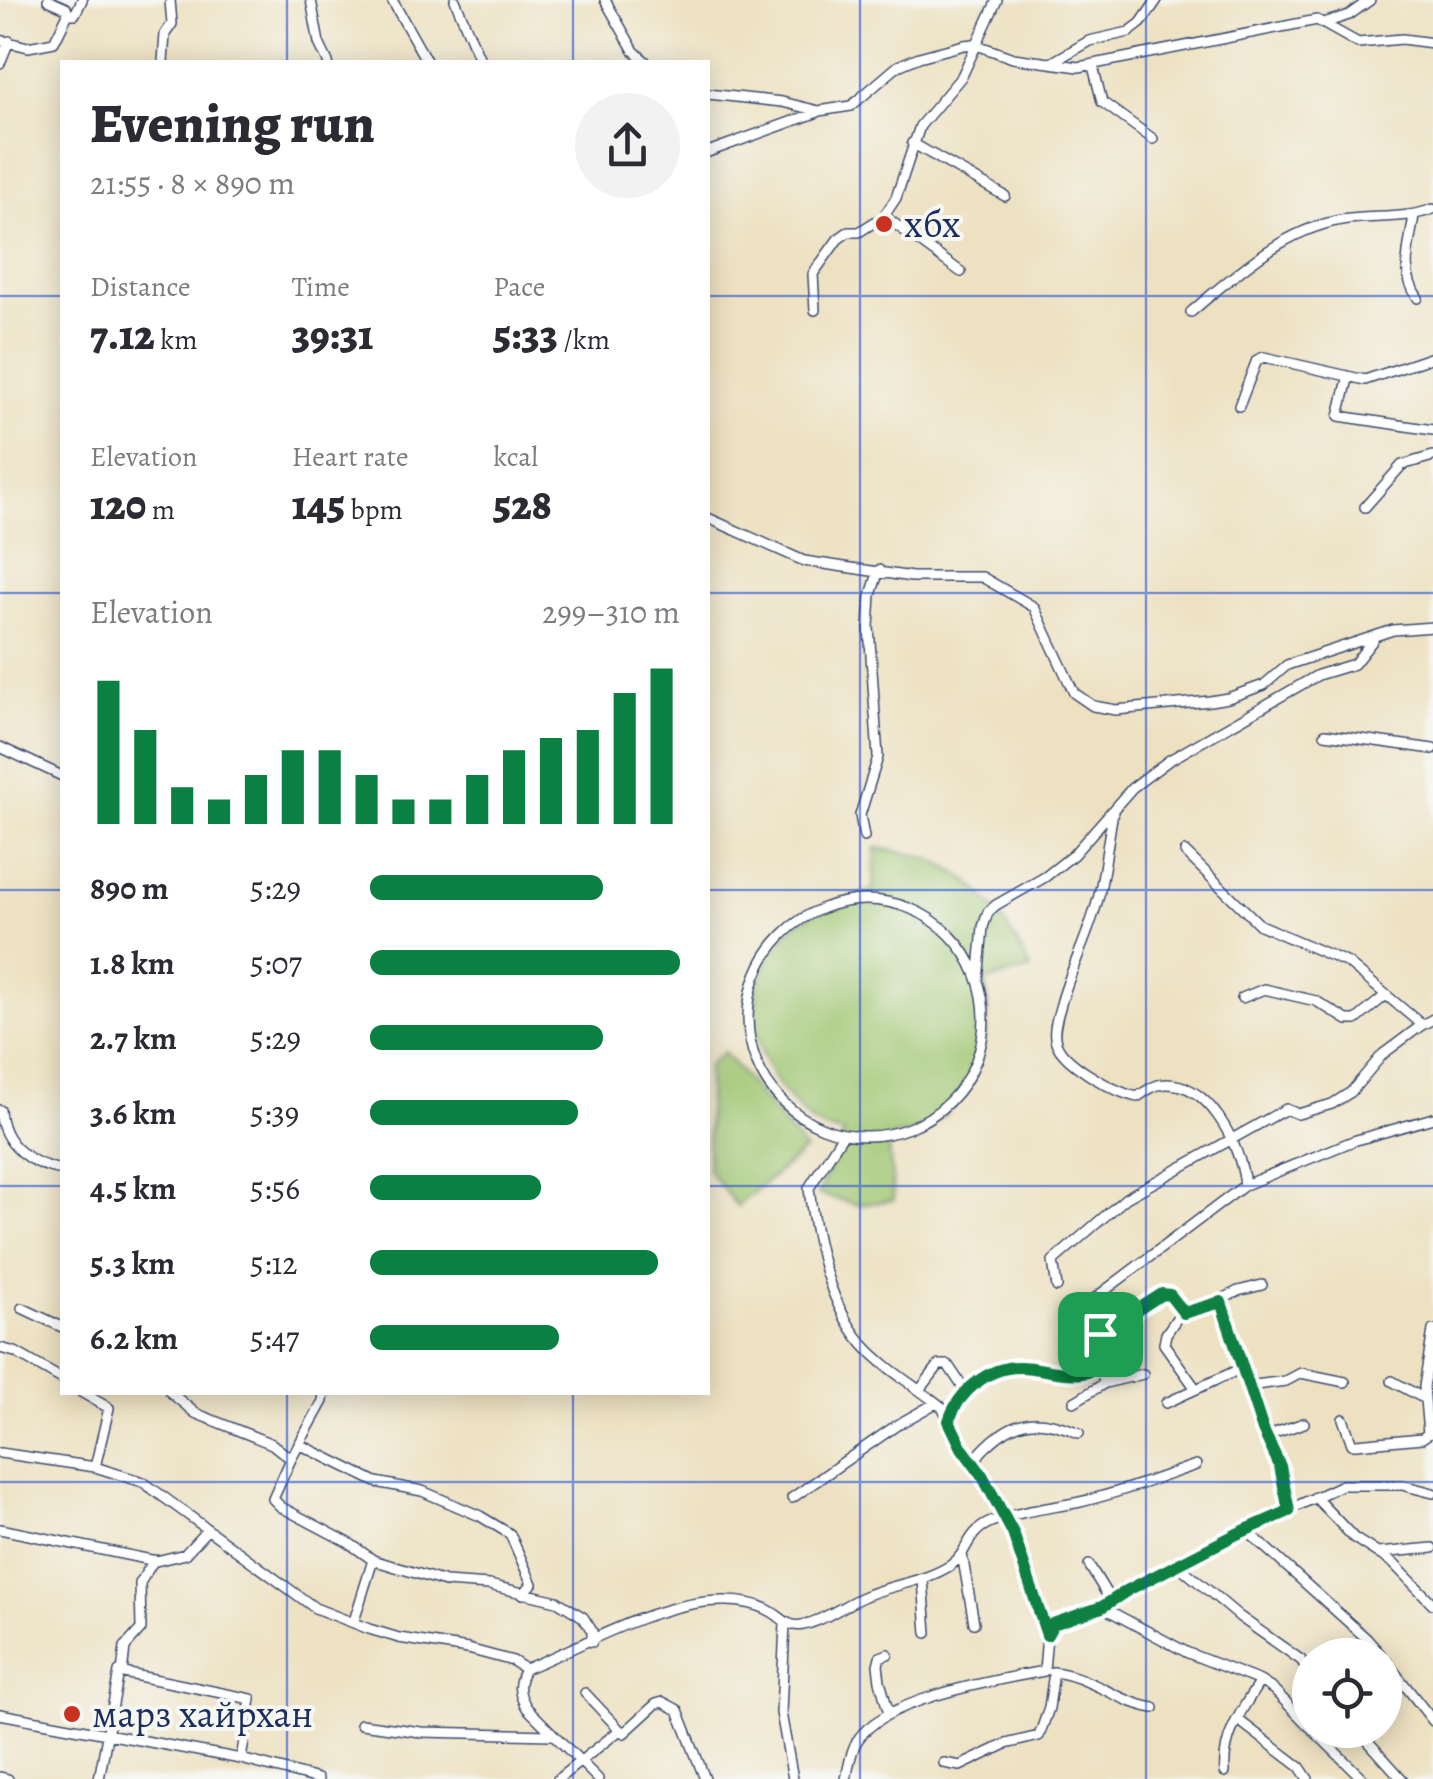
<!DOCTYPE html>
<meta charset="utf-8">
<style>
body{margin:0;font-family:Alegreya,serif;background:#f2f2f3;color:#2b2b33;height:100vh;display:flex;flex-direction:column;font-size:38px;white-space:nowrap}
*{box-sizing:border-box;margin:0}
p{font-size:32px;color:#7c7c81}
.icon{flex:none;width:55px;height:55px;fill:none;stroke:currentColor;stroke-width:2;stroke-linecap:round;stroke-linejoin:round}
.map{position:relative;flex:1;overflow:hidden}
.side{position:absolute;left:60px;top:60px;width:650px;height:1335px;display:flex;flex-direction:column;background:#fff;border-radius:0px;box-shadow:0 5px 25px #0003}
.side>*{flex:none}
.controls{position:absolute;left:1292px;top:1638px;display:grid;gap:20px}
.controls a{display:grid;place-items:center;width:110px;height:110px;border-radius:50%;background:#fff;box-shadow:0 5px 25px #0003;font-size:50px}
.pin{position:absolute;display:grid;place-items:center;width:85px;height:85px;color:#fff;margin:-42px;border-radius:20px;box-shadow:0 5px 15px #0006}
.round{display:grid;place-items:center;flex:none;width:105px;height:105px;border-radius:52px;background:#f2f2f3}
.head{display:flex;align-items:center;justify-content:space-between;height:170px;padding:0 30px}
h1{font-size:55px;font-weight:800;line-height:75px}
.metrics{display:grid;grid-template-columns:repeat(3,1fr);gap:15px;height:170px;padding:10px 30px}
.metrics div{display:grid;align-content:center}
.metrics b{font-size:42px;font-weight:800}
.metrics small{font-size:28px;font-weight:400}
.metrics p{font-size:28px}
.chart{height:280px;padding:20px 30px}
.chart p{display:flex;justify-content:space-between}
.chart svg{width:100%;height:180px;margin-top:10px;stroke:#0b8043;stroke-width:6}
ul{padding:0 30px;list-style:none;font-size:32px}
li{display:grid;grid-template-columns:160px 120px 1fr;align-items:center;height:75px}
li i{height:25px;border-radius:12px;background:#0b8043}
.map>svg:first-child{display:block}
.green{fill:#a0c671;stroke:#5e7a68;stroke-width:2.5}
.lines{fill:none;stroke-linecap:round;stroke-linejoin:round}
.minor-casing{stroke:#3a4a6d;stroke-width:12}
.minor{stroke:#fff;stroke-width:9}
.route-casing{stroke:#fff;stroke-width:20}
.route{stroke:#0b8043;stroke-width:12}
.grid{fill:none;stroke:#1d4ed8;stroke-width:2.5;stroke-opacity:0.55}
.poi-dot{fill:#c8321e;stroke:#f6f6f2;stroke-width:4}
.labels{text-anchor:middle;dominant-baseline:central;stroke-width:8;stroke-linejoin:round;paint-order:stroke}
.poi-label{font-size:38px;fill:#1b2f5e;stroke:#f6f6f2;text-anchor:start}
</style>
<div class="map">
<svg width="1433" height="1779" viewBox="0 0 1433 1779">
<rect width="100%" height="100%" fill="#f6f6f2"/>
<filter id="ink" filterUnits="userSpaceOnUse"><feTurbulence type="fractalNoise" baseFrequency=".01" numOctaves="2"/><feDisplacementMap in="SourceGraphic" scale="20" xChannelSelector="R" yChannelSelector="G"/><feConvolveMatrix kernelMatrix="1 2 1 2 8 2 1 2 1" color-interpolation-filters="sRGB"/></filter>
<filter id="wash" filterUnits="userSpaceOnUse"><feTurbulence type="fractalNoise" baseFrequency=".0048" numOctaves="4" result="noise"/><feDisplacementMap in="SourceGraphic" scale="40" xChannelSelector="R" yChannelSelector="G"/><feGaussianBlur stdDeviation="2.25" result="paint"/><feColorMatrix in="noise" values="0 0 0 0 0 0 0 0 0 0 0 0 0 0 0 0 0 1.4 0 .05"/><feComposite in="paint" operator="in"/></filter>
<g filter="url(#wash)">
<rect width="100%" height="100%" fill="#ede1c1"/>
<!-- green -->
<path class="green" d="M 876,848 C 891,851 909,852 923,857 C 980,877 1005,919 1031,969 L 986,981 C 994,1034 975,1108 919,1130 C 909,1134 898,1135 888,1138 L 894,1200 L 858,1205 L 818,1194 L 844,1134 C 835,1131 823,1129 815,1124 C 805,1118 796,1105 788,1097 C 745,1049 742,976 790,930 C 813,908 844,900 873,890 Z
M 724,1052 L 805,1150 L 737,1206 L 708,1170 L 708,1065 Z"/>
</g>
<g filter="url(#ink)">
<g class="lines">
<!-- minor casing -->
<g class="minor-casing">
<path id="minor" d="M 48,0 L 66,8 L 68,14
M 311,0 L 319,43 L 328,62
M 392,0 L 427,62
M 455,0 L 481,62
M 605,0 L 634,51 L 646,62
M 1324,23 L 1349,15 L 1370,0
M 0,40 L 28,47 L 54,42 L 68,14 L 75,14 L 82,0
M 163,62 L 165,34 L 172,24 L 170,0
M 0,63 L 9,41
M 1051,63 L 1089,41 L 1129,32 L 1141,23 L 1157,0
M 1093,66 L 1102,102 L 1153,139
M 708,94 L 782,102 L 819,111 L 851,106 L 898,66 L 919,57 L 964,45 L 974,44 L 1013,58 L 1079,67 L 1317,20 L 1358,43 L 1402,39 L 1433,43
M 912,143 L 1005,196
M 708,152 L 818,112
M 1414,215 C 1410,246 1399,271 1418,298
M 884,216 L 961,272
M 815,310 L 813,274 L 838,239 L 848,232 L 859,232 L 884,216 L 896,198 L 920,126 L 962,76 L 997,0
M 1191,312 C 1235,275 1281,231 1341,220 C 1372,215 1404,220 1433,209
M 1348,379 L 1339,416 L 1433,430
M 1239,406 L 1257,360 L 1264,357 L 1365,380 L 1433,357
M 1365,507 L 1402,465 L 1433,456
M 708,518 L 804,561 L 912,577 L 982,577 L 1034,607 L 1074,693 L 1093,706 L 1116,710 L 1210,701 L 1228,698 L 1264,685 L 1287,665 L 1299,661 L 1393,630 L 1433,627
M 1325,734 L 1433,749
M 0,747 L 62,776
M 1113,812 C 1108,839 1105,868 1099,895 C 1090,933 1071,967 1061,1004 C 1058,1015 1052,1031 1056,1042 C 1063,1064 1115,1092 1137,1097 C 1143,1093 1151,1087 1158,1085 C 1207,1075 1241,1146 1245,1185 L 1353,1141 L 1433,1118
M 864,837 L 860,815 L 878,757 L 869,627 L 871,595 L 879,570
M 1185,852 L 1260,925 L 1348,963 L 1422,1025 L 1433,1019
M748 1018a118 118 0 1 1 236 0a118 118 0 1 1-236 0Z
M 978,981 L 983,927 L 988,912 L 996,905 L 1045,877 L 1073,855 L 1132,788 L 1168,761 L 1318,675 L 1354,664 L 1373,640
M 1242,998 L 1264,989 L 1316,1001 L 1347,1020 L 1356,1020 L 1386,995
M 0,1110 C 2,1145 31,1165 62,1170
M 842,1136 L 809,1188 C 815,1240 828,1304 863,1344 C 885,1369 917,1387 943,1408 L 949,1421
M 1057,1287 L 1053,1261 L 1126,1198 L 1286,1109 L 1298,1114 L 1332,1104 L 1351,1092 L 1383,1054 L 1422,1025
M 1219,1301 L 1238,1291 L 1262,1285
M 22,1308 L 62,1327
M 1181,1312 L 1166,1334 L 1164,1344 L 1196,1389
M 1433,1330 L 1424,1387 L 1428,1434 L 1433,1432
M 1100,1334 L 1162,1294 L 1169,1295 L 1184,1313 L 1221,1303 L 1263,1430 L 1280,1467 L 1289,1511
M 0,1348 L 15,1352 L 62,1379
M 1098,1366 L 1105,1383 L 1143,1374
M 1392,1381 L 1425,1399
M 1248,1386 L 1286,1381 L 1301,1373 L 1345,1382
M 920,1390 L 939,1365 L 948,1365 L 966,1392
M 81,1392 L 109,1408 L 95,1467
M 170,1392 L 195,1413 L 272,1444 L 291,1459 L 273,1499 L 281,1507 L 349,1543 L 373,1560 L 445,1582 L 489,1585 L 557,1601 L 583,1617 L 592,1631 L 592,1642
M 1074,1402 L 1105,1383
M 1166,1403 L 1242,1368
M 1343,1419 L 1352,1444 L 1356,1444 L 1422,1438 L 1428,1434
M 1266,1436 L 1304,1423
M 299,1444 L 376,1482 L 422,1491 L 480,1516 L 510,1534 L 532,1584 L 523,1594
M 0,1453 L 95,1467 L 143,1482 L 315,1608 L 369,1629 L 399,1638 L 468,1649 L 513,1661 L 525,1669
M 291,1459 L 323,1401 L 324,1392
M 975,1465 C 977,1455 981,1452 988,1445 C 1018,1416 1042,1417 1079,1433
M 1315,1497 L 1354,1538 L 1393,1563 L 1433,1604
M 792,1498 L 897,1425 L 936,1403
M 0,1529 L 156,1561 L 185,1554 L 207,1530
M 1247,1531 L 1366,1638 L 1381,1655
M 1379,1553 L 1433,1548
M 962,1554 L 974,1623
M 1089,1565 L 1111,1601
M 1178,1565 L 1240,1617 L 1301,1660 L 1310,1673
M 923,1579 L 927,1633
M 1102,1607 L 1188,1653 L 1260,1681 L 1274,1690 L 1310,1727
M 354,1621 L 373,1560
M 785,1623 L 781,1713 L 793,1779
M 1046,1633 L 1013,1533 L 997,1508 L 983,1475 L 962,1448 L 949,1421 C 958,1392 988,1367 1019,1367 C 1040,1367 1062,1376 1082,1373 C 1094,1372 1100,1364 1106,1355 C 1102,1335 1089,1318 1095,1298 L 1245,1185
M 888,1654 L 880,1657 L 878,1665 L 880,1681 L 889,1714
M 1385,1660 L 1433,1721
M 1052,1672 C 1089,1675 1117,1702 1154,1708
M 122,1673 L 125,1647 L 141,1629 L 140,1583 L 154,1560
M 585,1693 L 620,1730
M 0,1714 L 241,1759 L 318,1779
M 1237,1719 L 1300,1767 L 1308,1779
M 361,1724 L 421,1732 L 552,1735
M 1313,1730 L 1363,1779
M 1358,1730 L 1402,1779
M 944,1763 L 960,1766 L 1006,1744 L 1039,1736 L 1049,1708 L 1054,1672
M 1225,1772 C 1222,1736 1242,1710 1260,1681
M 0,1777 L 8,1779
M 99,1779 L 119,1672 L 251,1699 L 241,1759
M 558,1779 L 620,1730 L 624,1733 L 656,1704 L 663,1702 L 678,1710 L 705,1779
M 598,1779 L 527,1708 C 518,1694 517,1684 525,1669 C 585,1645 661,1599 726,1601 C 740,1601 758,1604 770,1611 C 782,1617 787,1628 803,1625 C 824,1621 845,1604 865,1596 C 893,1584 925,1582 951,1565 C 969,1553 965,1533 991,1522 C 1019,1511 1051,1508 1080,1502 C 1120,1493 1158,1478 1196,1465
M 846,1779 C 849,1767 850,1752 857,1741 C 883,1698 997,1680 1044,1671 L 1047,1635 L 1053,1623 L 1102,1607 L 1128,1590 L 1237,1534 L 1342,1485 L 1402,1485 L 1433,1493"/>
</g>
<!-- minor -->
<use href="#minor" class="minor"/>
</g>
</g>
<g class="lines" filter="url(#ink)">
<!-- route casing -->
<g class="route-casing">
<path id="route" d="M 1162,1294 L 1170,1295 L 1184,1313 L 1221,1302 L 1263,1430 L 1280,1466 L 1289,1511 L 1237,1534 L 1128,1590 L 1102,1607 L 1053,1624 L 1047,1635 L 1013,1533 L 982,1475 L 962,1448 L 949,1421 C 958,1392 988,1367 1019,1367 C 1040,1367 1062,1376 1082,1373 C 1094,1372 1100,1364 1106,1355 L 1100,1334 Z"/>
</g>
<!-- route -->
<use href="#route" class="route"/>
</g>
<!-- grid -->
<path class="grid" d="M 287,0 L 287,62M 573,0 L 573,62M 860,0 L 860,1779M 1146,0 L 1146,1779M 0,296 L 62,296M 708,296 L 1433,296M 0,593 L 62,593M 708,593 L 1433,593M 0,890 L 62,890M 708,890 L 1433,890M 0,1186 L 62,1186M 708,1186 L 1433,1186M 287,1392 L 287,1779M 573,1392 L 573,1779M 0,1482 L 1433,1482"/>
<!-- markers -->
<g class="poi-dot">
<circle cx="884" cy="224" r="10"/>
<circle cx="72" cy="1714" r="10"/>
</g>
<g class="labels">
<!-- poi labels -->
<g class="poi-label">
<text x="904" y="224">хбх</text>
<text x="92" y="1714">марз хайрхан</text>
</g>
</g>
</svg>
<div class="controls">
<a><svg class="icon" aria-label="locate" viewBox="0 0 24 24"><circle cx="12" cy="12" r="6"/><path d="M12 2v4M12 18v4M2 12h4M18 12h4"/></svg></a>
</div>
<div class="pin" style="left:1100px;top:1334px;background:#1e9e55"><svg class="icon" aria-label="arrive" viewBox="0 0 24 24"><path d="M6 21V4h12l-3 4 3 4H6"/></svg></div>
<section class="side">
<div class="head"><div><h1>Evening run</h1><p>21:55 · 8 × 890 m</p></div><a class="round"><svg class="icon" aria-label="share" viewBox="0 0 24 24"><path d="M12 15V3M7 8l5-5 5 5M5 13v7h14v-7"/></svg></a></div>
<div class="metrics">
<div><p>Distance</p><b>7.12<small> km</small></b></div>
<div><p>Time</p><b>39:31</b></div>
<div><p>Pace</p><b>5:33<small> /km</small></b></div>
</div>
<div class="metrics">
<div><p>Elevation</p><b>120<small> m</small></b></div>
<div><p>Heart rate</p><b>145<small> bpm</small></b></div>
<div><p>kcal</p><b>528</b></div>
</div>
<div class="chart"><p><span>Elevation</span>299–310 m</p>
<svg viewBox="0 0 160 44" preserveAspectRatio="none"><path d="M5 44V9M15 44V21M25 44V35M35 44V38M45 44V32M55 44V26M65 44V26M75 44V32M85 44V38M95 44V38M105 44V32M115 44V26M125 44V23M135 44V21M145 44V12M155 44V6"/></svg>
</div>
<ul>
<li><b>890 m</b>5:29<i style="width:75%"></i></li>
<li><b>1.8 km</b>5:07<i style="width:100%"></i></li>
<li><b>2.7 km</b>5:29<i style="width:75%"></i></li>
<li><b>3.6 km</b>5:39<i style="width:67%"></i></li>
<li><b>4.5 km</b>5:56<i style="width:55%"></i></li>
<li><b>5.3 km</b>5:12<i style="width:93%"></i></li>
<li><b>6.2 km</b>5:47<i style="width:61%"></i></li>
</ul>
</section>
</div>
